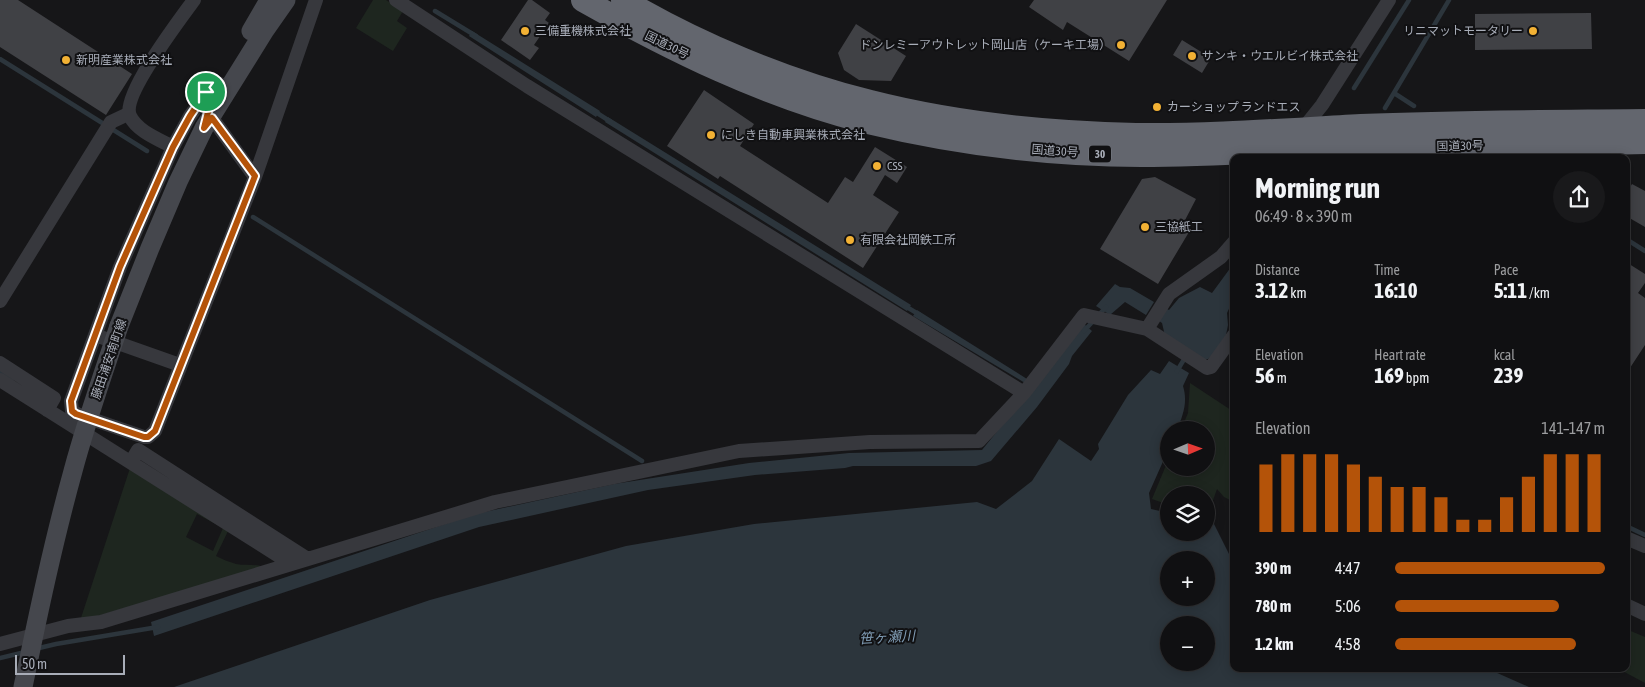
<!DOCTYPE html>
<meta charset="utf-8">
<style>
body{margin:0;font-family:"Asap Condensed","Noto Sans JP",sans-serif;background:#19191b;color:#f1f3f6;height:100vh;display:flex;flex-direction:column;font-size:19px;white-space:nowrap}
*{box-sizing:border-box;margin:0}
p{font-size:16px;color:#9c9d9f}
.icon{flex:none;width:28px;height:28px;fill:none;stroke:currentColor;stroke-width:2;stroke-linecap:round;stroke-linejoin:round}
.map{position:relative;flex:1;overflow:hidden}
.details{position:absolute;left:1230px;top:154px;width:400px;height:518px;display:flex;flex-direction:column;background:#101012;border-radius:10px;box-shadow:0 2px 12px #0003,0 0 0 1px #303032}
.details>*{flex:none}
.needle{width:32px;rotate:88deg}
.buttons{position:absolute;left:1160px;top:421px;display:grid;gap:10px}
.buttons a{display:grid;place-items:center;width:55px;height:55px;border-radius:50%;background:#101012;box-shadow:0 2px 12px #0003,0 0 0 1px #303032;font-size:25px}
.scale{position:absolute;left:15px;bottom:12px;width:110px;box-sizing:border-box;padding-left:5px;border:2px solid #a8adb8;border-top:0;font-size:14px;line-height:18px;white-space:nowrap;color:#a8adb8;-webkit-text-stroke:4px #111113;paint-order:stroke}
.pin{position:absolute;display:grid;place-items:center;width:42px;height:42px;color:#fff;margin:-21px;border:2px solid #fff;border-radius:50%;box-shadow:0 1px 5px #0007}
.round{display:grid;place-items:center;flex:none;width:52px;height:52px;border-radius:26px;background:#19191b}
.overview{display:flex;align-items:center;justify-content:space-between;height:85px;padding:0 25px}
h1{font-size:28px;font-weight:700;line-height:38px}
.stats{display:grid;grid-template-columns:repeat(3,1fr);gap:8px;height:85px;padding:5px 25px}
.stats div{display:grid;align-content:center}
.stats b{font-size:21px;font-weight:700}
.stats small{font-size:14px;font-weight:400}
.stats p{font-size:14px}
.chart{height:140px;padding:10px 25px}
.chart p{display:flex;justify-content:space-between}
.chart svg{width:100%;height:90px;margin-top:5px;stroke:#b45309;stroke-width:6}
ul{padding:0 25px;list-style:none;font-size:16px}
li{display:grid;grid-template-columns:80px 60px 1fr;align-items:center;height:38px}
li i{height:12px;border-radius:6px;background:#b45309}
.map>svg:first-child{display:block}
.green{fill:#1e261f;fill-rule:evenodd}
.water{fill:#2c353c;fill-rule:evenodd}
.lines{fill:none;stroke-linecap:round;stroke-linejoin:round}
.stream{stroke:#2c353c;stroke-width:4.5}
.building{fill:#404145}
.street{stroke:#37383d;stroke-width:14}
.secondary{stroke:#45474d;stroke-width:19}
.highway{stroke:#63666e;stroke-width:24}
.secondary-bridge{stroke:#45474d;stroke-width:19}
.route-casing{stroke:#fff;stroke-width:10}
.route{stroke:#b45309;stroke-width:6}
.poi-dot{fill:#f2b134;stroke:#111113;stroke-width:2}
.labels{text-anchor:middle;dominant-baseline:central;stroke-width:4;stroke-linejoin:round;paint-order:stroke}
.shield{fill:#111113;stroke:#7b7e86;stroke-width:1}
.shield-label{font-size:11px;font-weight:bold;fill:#a8adb8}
.poi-label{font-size:12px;fill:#a8adb8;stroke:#111113;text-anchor:start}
.street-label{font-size:12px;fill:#a8adb8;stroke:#111113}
.water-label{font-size:14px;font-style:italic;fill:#7f9bb3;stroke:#111113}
</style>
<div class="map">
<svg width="1645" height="687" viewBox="0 0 1645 687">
<rect width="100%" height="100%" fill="#161618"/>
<!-- green -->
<path class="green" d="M 373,0 L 386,0 L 403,11 L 397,21 L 407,28 L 393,51 L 356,28 Z
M 1190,383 L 1234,412 L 1234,502 L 1224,497 L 1217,489 L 1211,506 L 1206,507 L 1206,495 L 1169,495 L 1169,505 L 1152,499 L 1169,458 L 1169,468 L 1206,468 L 1206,430 L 1181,430 L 1188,413 Z
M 130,468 L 229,529 L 216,556 C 222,559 229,562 236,564 C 245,566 257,563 265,568 L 80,621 ZM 197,514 L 223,528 L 213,551 L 186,537 Z
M 1626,629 L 1645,637 L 1645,683 L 1617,668 L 1626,668 Z"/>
<!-- water -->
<path class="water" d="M 472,31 L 600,111 L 596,117 L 469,36 Z
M 608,117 L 911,305 L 907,311 L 605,122 Z
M 1234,263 L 1234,298 L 1227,313 L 1228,325 L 1225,340 L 1215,354 L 1208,359 L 1199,360 L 1166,340 L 1162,323 L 1159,321 L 1165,308 L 1169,310 L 1179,298 L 1200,287 L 1212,293 Z
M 1115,284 L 1120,287 L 1130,288 L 1154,302 L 1146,315 L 1125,302 L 1110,315 L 1096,306 Z
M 917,310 L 1027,379 L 1025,383 L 913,316 Z
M 1084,324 L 1092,331 L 1072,356 L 1069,364 L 1037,407 L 991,461 L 976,466 L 853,466 L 845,468 L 755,475 L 648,490 L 479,527 L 154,636 L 151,622 L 475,514 L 614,484 L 749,463 L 849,453 L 982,450 Z
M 1169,361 L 1189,373 L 1183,386 C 1188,402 1183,415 1177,430 L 1169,430 L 1169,448 L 1149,493 L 1151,509 L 1169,513 L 1169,532 L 1206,532 L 1206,522 L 1214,524 L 1234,564 L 1234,668 L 1486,668 L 1529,687 L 174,687 L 430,600 L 626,546 L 754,524 L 977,502 L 996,509 L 1032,481 L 1059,439 L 1091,461 L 1099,449 L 1098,444 L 1128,395 L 1151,370 L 1160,374 ZM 1169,560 L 1206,560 L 1206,598 L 1169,598 ZM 1169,625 L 1206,625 L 1206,662 L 1169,662 Z"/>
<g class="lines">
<!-- stream -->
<path class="stream" d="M 435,11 L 476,36
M 0,59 L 147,151
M 1354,88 L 1409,0
M 1394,93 L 1414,106
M 1385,108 L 1449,0
M 594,111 L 611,122
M 253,217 L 642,461
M 1626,239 L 1645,251
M 905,306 L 920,315
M 1084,331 L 1106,307
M 1177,371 L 1186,356
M 0,372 L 12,379
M 1626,526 L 1645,535
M 35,649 L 56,644 L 158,627
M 0,658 L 25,652"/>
</g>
<!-- building -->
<path class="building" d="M 0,0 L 18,0 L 132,74 L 106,115 L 0,47 Z
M 528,0 L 532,0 L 550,13 L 545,20 L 549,23 L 534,45 L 539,48 L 530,60 L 501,40 Z
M 1034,0 L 1167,0 L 1129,61 L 1067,22 L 1063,30 L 1029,7 Z
M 1591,13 L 1592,49 L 1475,50 L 1475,14 Z
M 856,24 L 906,56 L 891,81 L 859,80 L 844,70 L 838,53 Z
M 1182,40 L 1211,58 L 1202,73 L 1173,55 Z
M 704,90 L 754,124 L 740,146 L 828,203 L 845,177 L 853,182 L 875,147 L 907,167 L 897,183 L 885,175 L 873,195 L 899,212 L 863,268 L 720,176 L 718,179 L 667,146 Z
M 1155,177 L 1196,199 L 1183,224 L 1189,232 L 1158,284 L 1100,249 L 1142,179 Z
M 1632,184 L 1645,191 L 1645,227 L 1626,216 L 1626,194 Z
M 1626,262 L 1645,274 L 1645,283 L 1638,293 L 1645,298 L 1645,345 L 1626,374 Z"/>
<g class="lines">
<!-- street -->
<path class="street" d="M 396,0 L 527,86 L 1024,393 L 1084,315 L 1147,329 L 1207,368 L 1211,367 L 1234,335
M 220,84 L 207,92 L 190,116 L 173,147 L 120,267 L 71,401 L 72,411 L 77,414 L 144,437 L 148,437 L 155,431 L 255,177 L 316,0
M 212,118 L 255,177
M 1302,130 L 1322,105 L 1389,0
M 173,147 C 158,139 137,131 130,116 C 121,96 181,18 194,0
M 0,301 L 111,122 L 128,114
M 1147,329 L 1169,294 L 1221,257 L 1234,242
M 95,335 L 180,365
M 0,363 L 54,398 L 47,410
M 0,380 L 290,563
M 131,462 L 138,450 L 306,558
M 1626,538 L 1645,546
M 1626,605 L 1645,614
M 0,644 L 68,626 L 101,622 L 495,502 L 739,451 L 870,442 L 979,441 L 1024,393"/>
<!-- secondary -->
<path class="secondary" d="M 251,31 L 269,0
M 119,326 L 150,248 L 178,182 L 204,128 L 265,30 L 286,0"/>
<!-- highway -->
<path class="highway" d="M 583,0 C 672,50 765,96 864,121 C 955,143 1048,155 1141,155 C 1212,155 1283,150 1355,147 C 1451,144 1548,144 1645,142
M 623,0 C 697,44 786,81 870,102 C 956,124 1047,133 1136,135 C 1211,136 1286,130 1361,126 C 1456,122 1551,122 1645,121"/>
<!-- secondary-bridge -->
<path class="secondary-bridge" d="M 23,687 C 38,615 53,543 73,471 C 86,422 103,374 119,326"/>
</g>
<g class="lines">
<!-- route casing -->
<g class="route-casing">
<path id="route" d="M 220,84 L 209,108 L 204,128 L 212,118 L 255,176 L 155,431 L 148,437 L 144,437 L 76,414 L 72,411 L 71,401 L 120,267 L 173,147 L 190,116 L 206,92 Z"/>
</g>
<!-- route -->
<use href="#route" class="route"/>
</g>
<!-- markers -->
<g class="poi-dot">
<circle cx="525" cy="31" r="5"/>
<circle cx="1533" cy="31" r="5"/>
<circle cx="1121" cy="45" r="5"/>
<circle cx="1192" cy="56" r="5"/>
<circle cx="66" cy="60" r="5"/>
<circle cx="1157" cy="107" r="5"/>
<circle cx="711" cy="135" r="5"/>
<circle cx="877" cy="166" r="5"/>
<circle cx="1145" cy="227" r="5"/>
<circle cx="850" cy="240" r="5"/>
</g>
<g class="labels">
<!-- shield labels -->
<rect class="shield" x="1089" y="145.5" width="22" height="17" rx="4"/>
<g class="shield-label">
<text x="1100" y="154">30</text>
</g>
<!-- poi labels -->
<g class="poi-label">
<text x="535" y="31">三備重機株式会社</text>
<text x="1523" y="31" text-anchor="end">リニマットモータリー</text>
<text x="1111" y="45" text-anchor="end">ドンレミーアウトレット岡山店（ケーキ工場）</text>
<text x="1202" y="56">サンキ・ウエルビイ株式会社</text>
<text x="76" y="60">新明産業株式会社</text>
<text x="1167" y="107">カーショップ ランドエス</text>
<text x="721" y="135">にしき自動車興業株式会社</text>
<text x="887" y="166">CSS</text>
<text x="1155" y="227">三協紙工</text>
<text x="860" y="240">有限会社岡鉄工所</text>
</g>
<!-- street labels -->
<g class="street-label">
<text transform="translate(667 45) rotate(26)">国道30号</text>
<text transform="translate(1460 146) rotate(-1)">国道30号</text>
<text transform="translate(1055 151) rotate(4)">国道30号</text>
<text transform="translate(109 359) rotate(-71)">藤田浦安南町線</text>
</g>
<!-- water labels -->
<g class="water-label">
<text transform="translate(887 637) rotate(-3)">笹ヶ瀬川</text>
</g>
</g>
</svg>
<div class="buttons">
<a><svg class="needle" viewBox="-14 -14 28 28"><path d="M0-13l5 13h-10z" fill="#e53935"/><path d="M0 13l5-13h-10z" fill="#9c9d9f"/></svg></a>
<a><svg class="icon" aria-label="layers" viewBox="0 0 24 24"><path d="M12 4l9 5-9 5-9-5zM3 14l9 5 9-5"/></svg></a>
<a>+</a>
<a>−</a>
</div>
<div class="scale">50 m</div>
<div class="pin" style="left:206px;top:92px;background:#1e9e55"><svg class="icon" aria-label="arrive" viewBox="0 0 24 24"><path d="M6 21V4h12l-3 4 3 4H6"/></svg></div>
<section class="details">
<div class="overview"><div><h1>Morning run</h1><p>06:49 · 8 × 390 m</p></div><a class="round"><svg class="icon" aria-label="share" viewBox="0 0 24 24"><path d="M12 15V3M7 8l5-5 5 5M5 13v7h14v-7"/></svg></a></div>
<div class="stats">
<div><p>Distance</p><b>3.12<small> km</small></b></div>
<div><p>Time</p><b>16:10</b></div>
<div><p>Pace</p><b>5:11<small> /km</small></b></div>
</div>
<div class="stats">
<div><p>Elevation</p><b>56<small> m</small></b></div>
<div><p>Heart rate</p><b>169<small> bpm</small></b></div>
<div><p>kcal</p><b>239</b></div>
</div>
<div class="chart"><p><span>Elevation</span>141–147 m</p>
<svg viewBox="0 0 160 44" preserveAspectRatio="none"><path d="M5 44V11M15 44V6M25 44V6M35 44V6M45 44V11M55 44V17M65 44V22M75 44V22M85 44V27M95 44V38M105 44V38M115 44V27M125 44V17M135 44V6M145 44V6M155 44V6"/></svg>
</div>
<ul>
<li><b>390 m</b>4:47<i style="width:100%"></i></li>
<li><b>780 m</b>5:06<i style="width:78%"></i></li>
<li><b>1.2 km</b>4:58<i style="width:86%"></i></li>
</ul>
</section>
</div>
